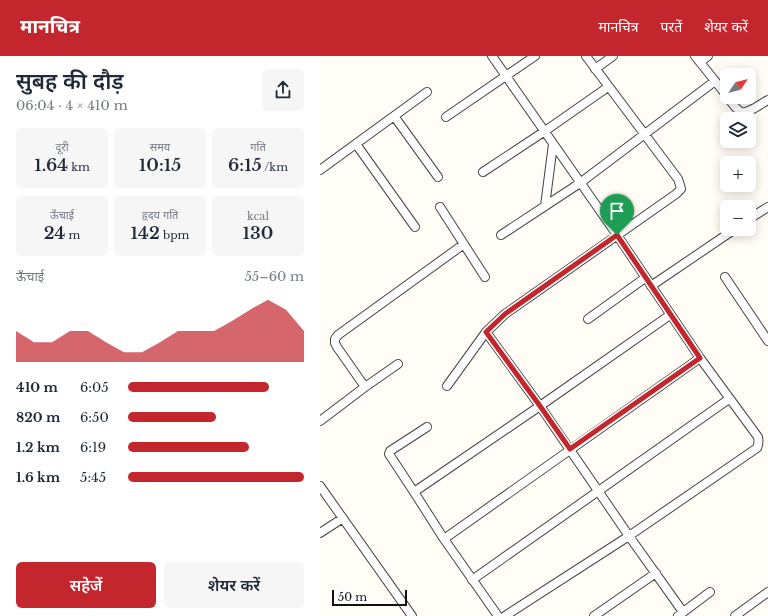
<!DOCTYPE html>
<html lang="hi">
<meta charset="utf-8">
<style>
body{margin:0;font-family:"Libre Baskerville","Noto Sans Devanagari",serif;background:#f6f6f7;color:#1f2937;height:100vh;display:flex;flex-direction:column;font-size:15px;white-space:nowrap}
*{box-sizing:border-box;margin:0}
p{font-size:13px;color:#747a83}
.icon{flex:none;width:22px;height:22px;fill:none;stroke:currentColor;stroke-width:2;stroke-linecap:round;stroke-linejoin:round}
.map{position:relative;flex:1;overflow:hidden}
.panel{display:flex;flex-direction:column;background:#fff;width:320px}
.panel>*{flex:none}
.needle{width:26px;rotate:55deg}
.buttons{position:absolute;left:400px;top:12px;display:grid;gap:8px}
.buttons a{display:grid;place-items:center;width:36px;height:36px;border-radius:6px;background:#fff;box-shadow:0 2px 10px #0003;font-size:20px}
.scale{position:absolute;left:12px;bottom:10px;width:75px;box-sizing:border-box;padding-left:4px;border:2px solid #111;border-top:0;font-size:11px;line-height:14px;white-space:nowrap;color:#111;-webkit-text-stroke:3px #fff;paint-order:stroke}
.pin{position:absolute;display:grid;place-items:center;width:34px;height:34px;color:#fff;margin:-41px -17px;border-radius:50% 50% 50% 0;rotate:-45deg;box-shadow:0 0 4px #0007}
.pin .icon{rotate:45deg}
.round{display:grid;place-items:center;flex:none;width:42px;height:42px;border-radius:6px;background:#f6f6f7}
.headline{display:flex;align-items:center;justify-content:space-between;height:68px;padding:0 16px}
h1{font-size:22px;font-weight:600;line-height:30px}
.stats{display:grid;grid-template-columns:repeat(3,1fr);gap:6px;height:68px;padding:4px 16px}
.stats div{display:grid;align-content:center;border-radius:6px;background:#f6f6f7;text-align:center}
.stats b{font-size:17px;font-weight:600}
.stats small{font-size:11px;font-weight:400}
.stats p{font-size:11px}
.chart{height:112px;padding:8px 16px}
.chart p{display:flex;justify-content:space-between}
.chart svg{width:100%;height:72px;margin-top:4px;fill:#c4262e;opacity:.7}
.button{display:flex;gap:8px;margin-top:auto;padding:8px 16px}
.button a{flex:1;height:46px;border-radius:6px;background:#c4262e;color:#fff;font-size:16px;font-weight:600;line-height:46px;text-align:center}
.button a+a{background:#f6f6f7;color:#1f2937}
ul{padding:0 16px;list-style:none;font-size:13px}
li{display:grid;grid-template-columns:64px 48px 1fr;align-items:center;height:30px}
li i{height:10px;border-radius:5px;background:#c4262e}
header{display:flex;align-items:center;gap:24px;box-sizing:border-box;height:56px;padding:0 20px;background:#c4262e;color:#fff}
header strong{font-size:19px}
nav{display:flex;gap:22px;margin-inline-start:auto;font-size:14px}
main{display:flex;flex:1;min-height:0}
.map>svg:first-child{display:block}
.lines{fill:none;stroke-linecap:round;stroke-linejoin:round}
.street-casing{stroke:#444;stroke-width:10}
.street{stroke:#fff;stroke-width:8}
.route-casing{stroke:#fff;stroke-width:8}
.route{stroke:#c4262e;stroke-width:5}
</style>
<header>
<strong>मानचित्र</strong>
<nav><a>मानचित्र</a><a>परतें</a><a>शेयर करें</a></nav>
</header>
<main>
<section class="panel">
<div class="headline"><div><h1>सुबह की दौड़</h1><p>06:04 · 4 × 410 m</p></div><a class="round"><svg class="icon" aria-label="share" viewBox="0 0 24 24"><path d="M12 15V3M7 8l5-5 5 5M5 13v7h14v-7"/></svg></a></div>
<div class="stats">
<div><p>दूरी</p><b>1.64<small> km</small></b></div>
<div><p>समय</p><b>10:15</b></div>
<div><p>गति</p><b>6:15<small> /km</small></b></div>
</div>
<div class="stats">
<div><p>ऊँचाई</p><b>24<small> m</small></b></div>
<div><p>हृदय गति</p><b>142<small> bpm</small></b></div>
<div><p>kcal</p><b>130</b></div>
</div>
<div class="chart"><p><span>ऊँचाई</span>55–60 m</p>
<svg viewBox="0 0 160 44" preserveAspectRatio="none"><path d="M0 44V25L10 32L20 32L30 25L40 25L50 32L60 38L70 38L80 32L90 25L100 25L110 25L120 19L130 12L140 6L150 12L160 25V44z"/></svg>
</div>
<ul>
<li><b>410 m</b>6:05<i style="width:80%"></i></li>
<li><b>820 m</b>6:50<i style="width:50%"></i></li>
<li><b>1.2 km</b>6:19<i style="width:69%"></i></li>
<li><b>1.6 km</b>5:45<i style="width:100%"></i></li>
</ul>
<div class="button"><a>सहेजें</a><a>शेयर करें</a></div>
</section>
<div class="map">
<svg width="448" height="560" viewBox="0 0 448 560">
<rect width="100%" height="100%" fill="#fffdf5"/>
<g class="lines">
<!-- street casing -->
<g class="street-casing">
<path id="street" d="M 172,0 L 297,179 L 380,302 L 438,381 C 439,386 439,388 437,392 L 309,480 L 185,560
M 375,0 L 407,40
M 380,6 L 388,0
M 275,13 L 293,0
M 408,41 C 411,46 416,53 421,56 C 428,58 442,47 448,44
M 74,60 L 118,121
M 126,61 L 215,0
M 36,88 L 95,171
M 0,114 L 107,36
M 163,116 L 225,75 L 288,31
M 225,150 L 233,88
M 120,151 L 165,221
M 429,163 L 448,151
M 181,179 L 260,127 L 395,25
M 405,221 L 448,285
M 331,230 L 415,173
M 268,263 L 325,222
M 166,276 L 220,350 L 309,480 L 363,556
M 127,330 L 166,276 L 185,258 L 356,138 L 361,133 L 360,129 L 358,123 L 266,0
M 45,331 L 17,291 L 15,287 L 15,283 L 18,279 L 144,188
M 0,365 L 45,331 L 78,308
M 107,371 L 70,395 L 69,398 L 94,436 L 124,483 L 178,560
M 0,430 L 92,560
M 94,436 L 220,350 L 350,259
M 0,477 L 23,462
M 124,483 L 380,302
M 152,524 L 409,343
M 274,560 L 336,517
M 358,560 L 390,536
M 415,560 L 448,536"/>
</g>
<!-- street -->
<use href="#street" class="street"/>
</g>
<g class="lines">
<!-- route casing -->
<g class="route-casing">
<path id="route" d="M 297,179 L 380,302 L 250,393 L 220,350 L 166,276 L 185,258 Z"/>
</g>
<!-- route -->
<use href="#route" class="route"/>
</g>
</svg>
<div class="buttons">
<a><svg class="needle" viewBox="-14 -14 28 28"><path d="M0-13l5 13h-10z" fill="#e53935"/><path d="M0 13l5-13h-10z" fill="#747a83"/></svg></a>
<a><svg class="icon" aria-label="layers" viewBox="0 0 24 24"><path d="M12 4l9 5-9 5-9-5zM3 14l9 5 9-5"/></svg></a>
<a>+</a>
<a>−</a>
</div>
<div class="scale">50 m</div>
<div class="pin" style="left:297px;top:179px;background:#1e9e55"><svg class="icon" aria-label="arrive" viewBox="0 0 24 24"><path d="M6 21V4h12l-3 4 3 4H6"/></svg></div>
</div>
</main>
